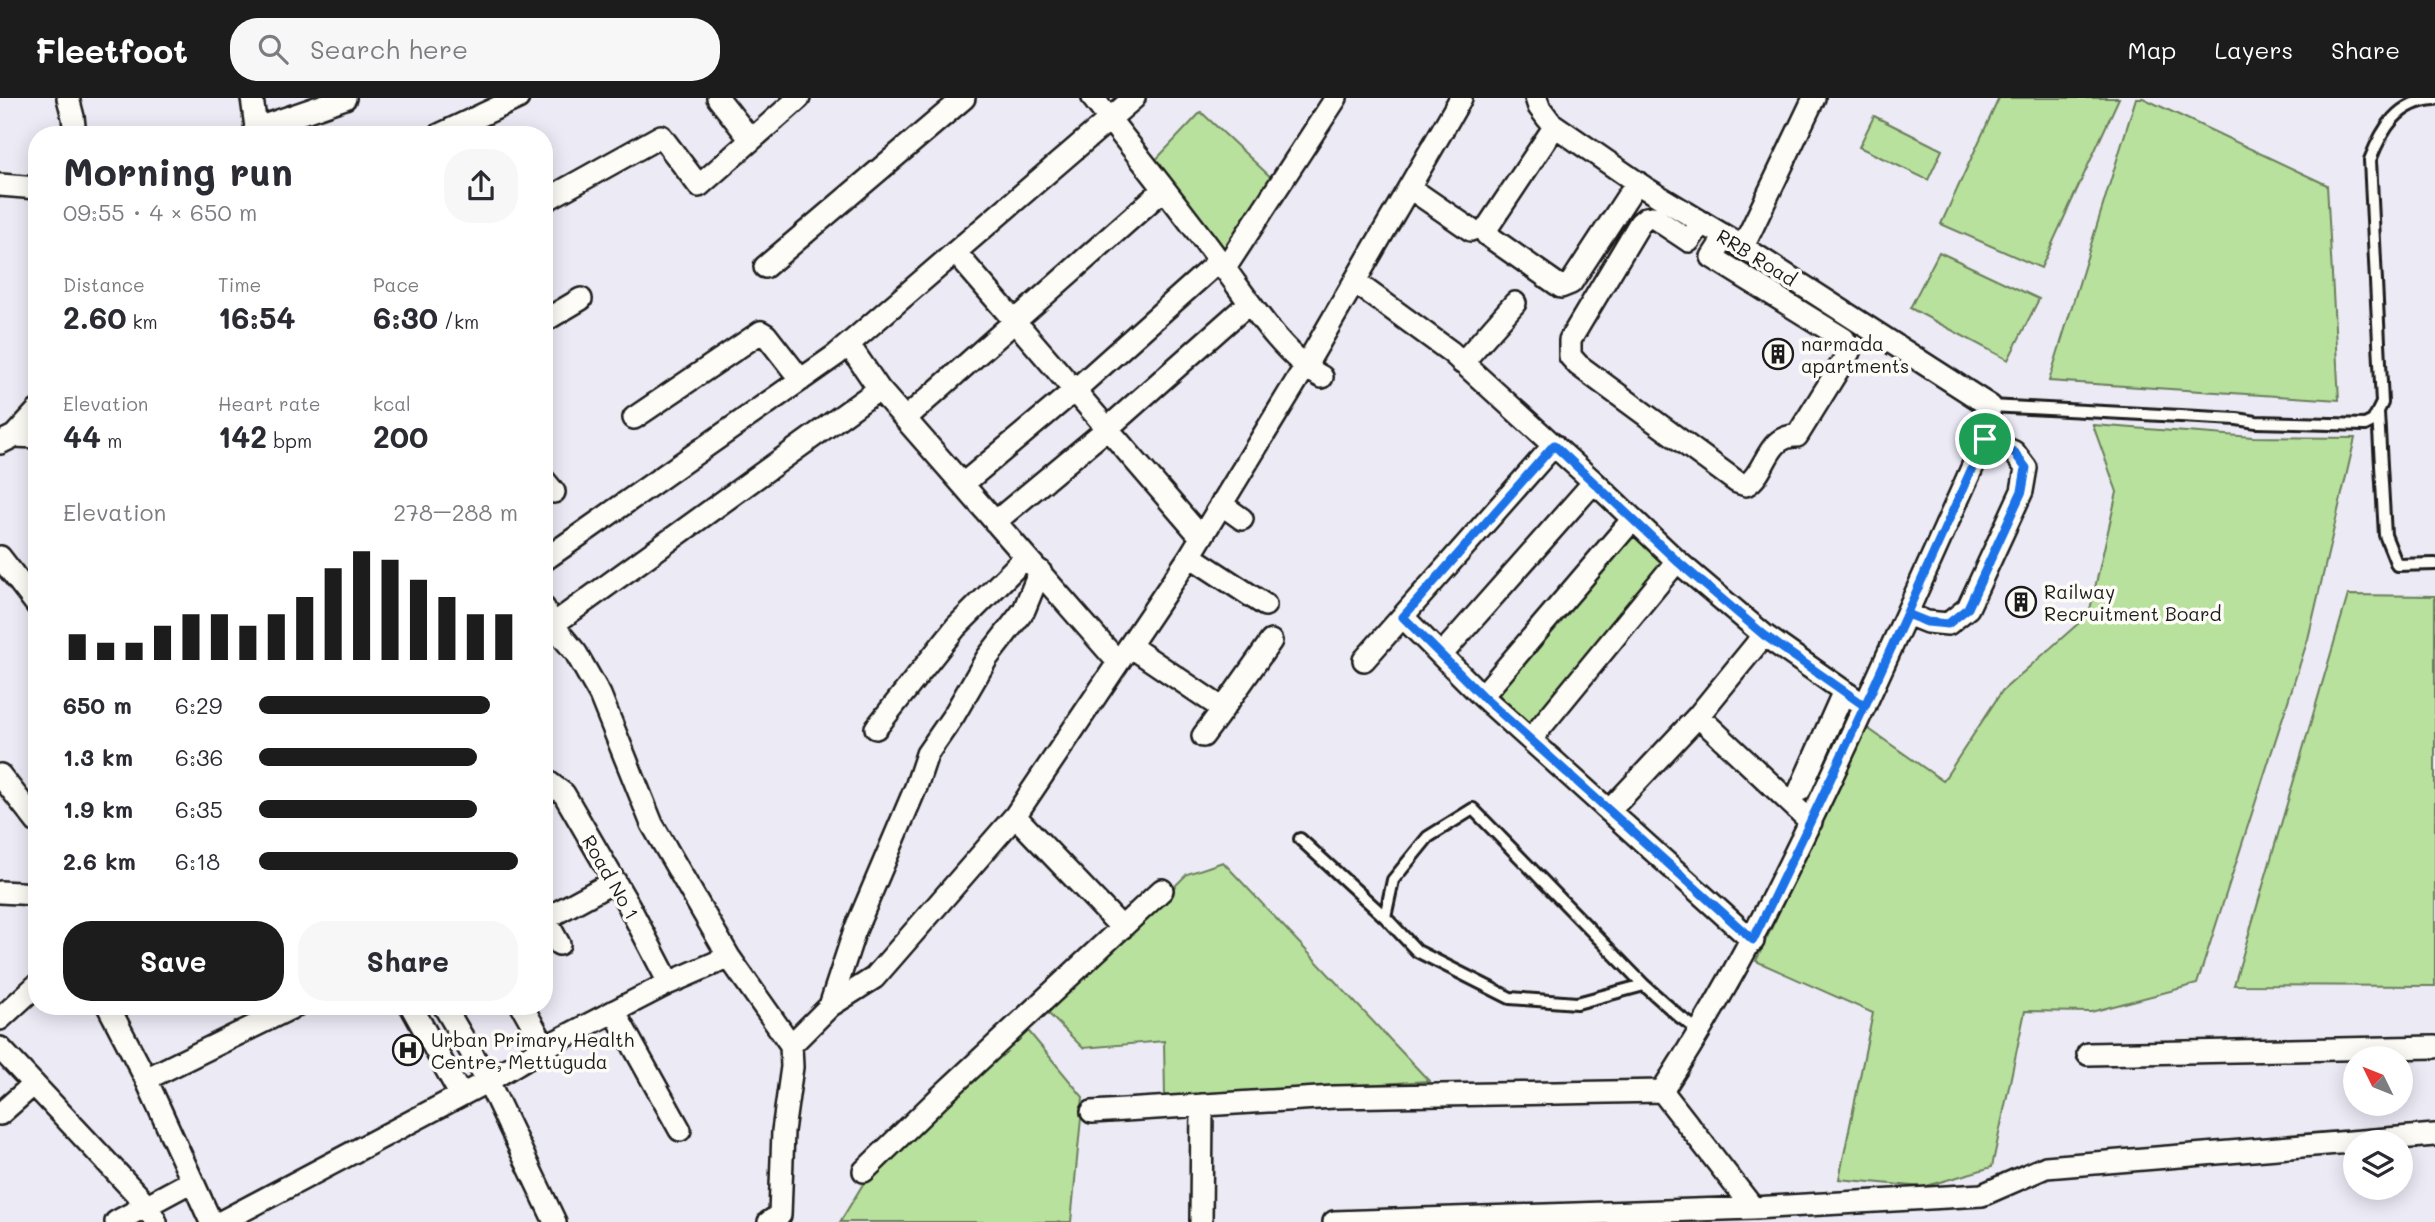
<!DOCTYPE html>
<meta charset="utf-8">
<style>
body{margin:0;font-family:Mali,sans-serif;background:#f7f7f7;color:#2b2b33;height:100vh;display:flex;flex-direction:column;font-size:26px;white-space:nowrap}
*{box-sizing:border-box;margin:0}
p{font-size:23px;color:#7c7c81}
.icon{flex:none;width:38px;height:38px;fill:none;stroke:currentColor;stroke-width:2;stroke-linecap:round;stroke-linejoin:round}
.map{position:relative;flex:1;overflow:hidden}
.drawer{position:absolute;left:28px;top:28px;width:525px;height:889px;display:flex;flex-direction:column;background:#fff;border-radius:28px;box-shadow:0 4px 18px #0003}
.drawer>*{flex:none}
.needle{width:46px;rotate:313deg}
.fabs{position:absolute;left:2343px;top:948px;display:grid;gap:14px}
.fabs a{display:grid;place-items:center;width:70px;height:70px;border-radius:50%;background:#fff;box-shadow:0 4px 18px #0003;font-size:35px}
.pin{position:absolute;display:grid;place-items:center;width:60px;height:60px;color:#fff;margin:-30px;border:4px solid #fff;border-radius:50%;box-shadow:0 2px 7px #0007}
.round{display:grid;place-items:center;flex:none;width:74px;height:74px;border-radius:28px;background:#f7f7f7}
.head{display:flex;align-items:center;justify-content:space-between;height:119px;padding:0 35px}
h1{font-size:38px;font-weight:700;line-height:52px}
.figures{display:grid;grid-template-columns:repeat(3,1fr);gap:10px;height:119px;padding:7px 35px}
.figures div{display:grid;align-content:center}
.figures b{font-size:30px;font-weight:700}
.figures small{font-size:19px;font-weight:400}
.figures p{font-size:19px}
.chart{height:196px;padding:14px 35px}
.chart p{display:flex;justify-content:space-between}
.chart svg{width:100%;height:126px;margin-top:7px;stroke:#1c1c1c;stroke-width:6}
.primary-button{display:flex;gap:14px;margin-top:auto;padding:14px 35px}
.primary-button a{flex:1;height:80px;border-radius:28px;background:#1c1c1c;color:#fff;font-size:28px;font-weight:700;line-height:80px;text-align:center}
.primary-button a+a{background:#f7f7f7;color:#2b2b33}
ul{padding:0 35px;list-style:none;font-size:23px}
li{display:grid;grid-template-columns:112px 84px 1fr;align-items:center;height:52px}
li i{height:18px;border-radius:9px;background:#1c1c1c}
header{display:flex;align-items:center;gap:42px;box-sizing:border-box;height:98px;padding:0 35px;background:#1c1c1c;color:#fff}
header strong{font-size:33px}
nav{display:flex;gap:38px;margin-inline-start:auto;font-size:24px}
.search{width:490px;height:63px;background:#f7f7f7;display:flex;align-items:center;gap:18px;box-sizing:border-box;padding:0 24px;border-radius:28px;color:#7c7c81;font-size:26px}
.map>svg:first-child{display:block}
.green{fill:#b8e19d;stroke:#6a7e5c;stroke-width:2}
.lines{fill:none;stroke-linecap:round;stroke-linejoin:round}
.service-casing{stroke:#1c1c1c;stroke-width:16}
.minor-casing{stroke:#1c1c1c;stroke-width:26}
.service{stroke:#fdfcf7;stroke-width:10}
.minor{stroke:#fdfcf7;stroke-width:21}
.route-casing{stroke:#fff;stroke-width:14}
.route{stroke:#1a73e8;stroke-width:9}
.labels{text-anchor:middle;dominant-baseline:central;stroke-width:7;stroke-linejoin:round;paint-order:stroke}
.street-label{font-size:19px;fill:#1c1c1c;stroke:#fdfcf7}
.poi-label{font-size:19px;fill:#1c1c1c;stroke:#fdfcf7;text-anchor:start}
</style>
<header>
<strong>Fleetfoot</strong>
<div class="search"><svg class="icon" aria-label="search" viewBox="0 0 24 24"><circle cx="10" cy="10" r="6"/><path d="M15 15l6 6"/></svg>Search here</div>
<nav><a>Map</a><a>Layers</a><a>Share</a></nav>
</header>
<div class="map">
<svg width="2435" height="1124" viewBox="0 0 2435 1124">
<rect width="100%" height="100%" fill="#eceaf5"/>
<filter id="ink" filterUnits="userSpaceOnUse"><feTurbulence type="fractalNoise" baseFrequency=".0143" numOctaves="2"/><feDisplacementMap in="SourceGraphic" scale="14" xChannelSelector="R" yChannelSelector="G"/><feConvolveMatrix kernelMatrix="1 2 1 2 8 2 1 2 1" color-interpolation-filters="sRGB"/></filter>
<g filter="url(#ink)">
<!-- green -->
<path class="green" d="M 1999,0 L 2119,0 L 2041,170 L 1941,126 Z
M 2136,0 L 2143,0 L 2327,87 L 2339,302 L 2049,283 Z
M 1201,14 L 1276,84 L 1225,170 L 1148,70 Z
M 1874,18 L 1942,52 L 1928,82 L 1859,49 Z
M 1939,154 L 2039,201 L 2008,262 L 1910,210 Z
M 2093,327 L 2253,339 L 2355,340 L 2308,541 L 2197,886 L 2091,914 L 2025,913 L 1992,1069 L 1923,1089 L 1839,1081 L 1873,915 L 1756,863 L 1866,629 L 1943,683 L 2002,593 L 2089,516 L 2117,394 Z
M 1633,421 L 1677,463 L 1531,641 L 1482,598 Z
M 2348,497 L 2435,498 L 2435,888 L 2234,887 Z
M 1223,764 L 1429,983 L 1165,999 L 1164,943 L 1083,950 L 1048,915 L 1187,776 Z
M 1025,929 L 1083,999 L 1071,1124 L 840,1124 L 871,1073 Z"/>
<g class="lines">
<!-- service casing -->
<g class="service-casing">
<path id="service" d="M 1990,308 L 2237,321 L 2256,324 L 2365,327 L 2373,323 L 2382,305 L 2370,62 C 2382,31 2398,3 2435,1
M 2378,315 L 2385,437 L 2397,467 L 2435,466
M 1300,741 L 1385,819 L 1417,853 L 1510,900 L 1577,905 L 1644,887
M 1385,819 L 1393,782 L 1428,739 L 1473,711 L 1644,887 L 1680,919 L 1701,934"/>
</g>
<!-- minor casing -->
<g class="minor-casing">
<path id="minor" d="M 68,0 L 73,19 L 75,37
M 252,0 L 257,37
M 718,0 L 751,42
M 1093,0 C 1137,57 1183,113 1225,171 C 1251,206 1283,257 1322,279
M 1536,0 L 1539,9 L 1551,25 L 1645,90 L 1743,149 L 1990,308 L 1985,341 C 1939,443 1894,545 1847,646 C 1791,766 1735,882 1662,993 L 1753,1110
M 1555,28 L 1485,133 L 1487,137 L 1561,189 L 1571,185 L 1637,84
M 255,31 L 345,0
M 439,37 L 518,0
M 0,87 L 37,90
M 1410,90 L 1471,132
M 544,103 L 661,38 L 699,88 L 799,0
M 1702,124 L 1689,143 L 1653,119 L 1646,120 L 1640,125 L 1570,242 L 1570,258 L 1578,267 L 1737,384 L 1746,387 C 1767,375 1766,337 1797,338 L 1849,254 L 1844,241 L 1712,159 L 1725,139
M 1743,149 L 1814,0
M 955,154 L 1201,439
M 765,169 L 964,0
M 1225,170 L 1336,0
M 1355,184 L 1451,254 L 1594,384 L 1677,463 L 1764,537 L 1865,608
M 544,223 L 581,201
M 849,247 L 879,291 L 1118,564
M 1462,265 L 1515,205
M 634,320 L 761,234 L 766,237 L 801,282
M 906,320 L 1164,91
M 14,338 L 37,313
M 0,345 L 14,338 L 37,339
M 544,382 L 554,394
M 963,386 L 1075,292 L 1219,163
M 1221,406 L 1242,421
M 995,424 L 1108,330 L 1249,205
M 1190,458 L 1265,507
M 0,459 L 37,507
M 544,462 L 836,257 L 1134,0
M 544,510 L 552,526 L 576,555 L 600,597 L 652,726 L 729,859 L 791,947 L 792,969 L 783,1033 L 780,1117 L 769,1124
M 1907,516 L 1927,524 L 1948,526 L 1968,510 L 2022,393 L 2026,370 L 2014,354 L 1985,341
M 1403,519 L 1482,598 L 1753,843
M 544,533 L 879,291
M 1130,548 L 1223,611 L 1271,543
M 1442,556 L 1594,384
M 1364,562 L 1554,347
M 1482,598 L 1633,421
M 1698,618 L 1811,724
M 876,630 L 956,529 L 1026,459
M 1203,638 L 1223,611
M 1531,641 L 1677,463
M 0,677 L 37,724
M 544,681 L 564,696 L 629,808 L 669,885
M 1800,692 L 1844,593
M 1609,713 L 1698,618 L 1764,537
M 1015,718 L 1122,830
M 0,794 L 37,796
M 544,819 L 559,846
M 545,821 L 615,783
M 108,908 L 146,981 L 211,1124
M 411,908 L 460,996
M 444,908 L 488,983 L 555,1124
M 522,908 L 545,949
M 830,908 L 854,835 L 916,689 L 927,656 L 954,617 L 987,560 L 1024,512 L 1040,473
M 615,915 L 680,1032
M 0,921 L 37,887
M 791,947 L 830,908 L 874,880 L 1015,718 L 1190,458 L 1305,269 L 1461,0
M 0,950 L 147,1107 L 156,1124
M 2088,956 L 2435,949
M 146,981 L 295,908
M 1092,1014 L 1334,999 L 1662,993
M 0,1016 L 34,986
M 864,1073 L 940,999 L 1162,792
M 116,1124 L 192,1083
M 221,1124 L 488,983 L 545,949 L 669,885 L 729,859
M 1201,1124 L 1202,1007
M 1334,1124 L 1753,1110 L 1982,1097 L 2046,1069 L 2435,1037"/>
</g>
<!-- service -->
<use href="#service" class="service"/>
<!-- minor -->
<use href="#minor" class="minor"/>
</g>
</g>
<g class="lines" filter="url(#ink)">
<!-- route casing -->
<g class="route-casing">
<path id="route" d="M 1985,341 L 1865,608 L 1764,537 L 1677,463 L 1554,347 L 1403,519 L 1482,598 L 1753,842 C 1806,734 1857,626 1907,516 L 1927,524 L 1948,526 L 1968,510 L 2022,393 L 2026,370 L 2014,354 L 1985,341"/>
</g>
<!-- route -->
<use href="#route" class="route"/>
</g>
<!-- icons -->
<defs>
<g id="building-ring" transform="scale(1.575)"><circle r="9.5" fill="#fdfcf7" stroke="#1c1c1c" stroke-width="1.5"/><path d="M-4-6H4V6H1V3H-1V6H-4ZM-2.5-4.3h1.7v1.8h-1.7ZM.8-4.3h1.7v1.8H.8ZM-2.5-1h1.7V.8h-1.7ZM.8-1h1.7V.8H.8Z" fill="#1c1c1c"/></g>
<g id="hospital-ring" transform="scale(1.575)"><circle r="9.5" fill="#fdfcf7" stroke="#1c1c1c" stroke-width="1.5"/><path d="M-5-5h3v3.5h4V-5h3V5h-3V1.5h-4V5h-3Z" fill="#1c1c1c"/></g>
</defs>
<g fill-rule="evenodd">
<use href="#building-ring" x="1778" y="256"/>
<use href="#building-ring" x="2021" y="504"/>
<use href="#hospital-ring" x="408" y="952"/>
</g>
<g class="labels">
<!-- street labels -->
<g class="street-label">
<text transform="translate(1757 159) rotate(32)">RRB Road</text>
<text transform="translate(611 779) rotate(60)">Road No 1</text>
</g>
<!-- poi labels -->
<g class="poi-label">
<text x="1801" y="245">narmada<tspan x="1801" dy="22">apartments</tspan></text>
<text x="2044" y="493">Railway<tspan x="2044" dy="22">Recruitment Board</tspan></text>
<text x="431" y="941">Urban Primary Health<tspan x="431" dy="22">Centre, Mettuguda</tspan></text>
</g>
</g>
</svg>
<div class="fabs">
<a><svg class="needle" viewBox="-14 -14 28 28"><path d="M0-13l5 13h-10z" fill="#e53935"/><path d="M0 13l5-13h-10z" fill="#7c7c81"/></svg></a>
<a><svg class="icon" aria-label="layers" viewBox="0 0 24 24"><path d="M12 4l9 5-9 5-9-5zM3 14l9 5 9-5"/></svg></a>
</div>
<div class="pin" style="left:1985px;top:341px;background:#1e9e55"><svg class="icon" aria-label="arrive" viewBox="0 0 24 24"><path d="M6 21V4h12l-3 4 3 4H6"/></svg></div>
<section class="drawer">
<div class="head"><div><h1>Morning run</h1><p>09:55 · 4 × 650 m</p></div><a class="round"><svg class="icon" aria-label="share" viewBox="0 0 24 24"><path d="M12 15V3M7 8l5-5 5 5M5 13v7h14v-7"/></svg></a></div>
<div class="figures">
<div><p>Distance</p><b>2.60<small> km</small></b></div>
<div><p>Time</p><b>16:54</b></div>
<div><p>Pace</p><b>6:30<small> /km</small></b></div>
</div>
<div class="figures">
<div><p>Elevation</p><b>44<small> m</small></b></div>
<div><p>Heart rate</p><b>142<small> bpm</small></b></div>
<div><p>kcal</p><b>200</b></div>
</div>
<div class="chart"><p><span>Elevation</span>278–288 m</p>
<svg viewBox="0 0 160 44" preserveAspectRatio="none"><path d="M5 44V35M15 44V38M25 44V38M35 44V32M45 44V28M55 44V28M65 44V32M75 44V28M85 44V22M95 44V12M105 44V6M115 44V9M125 44V16M135 44V22M145 44V28M155 44V28"/></svg>
</div>
<ul>
<li><b>650 m</b>6:29<i style="width:89%"></i></li>
<li><b>1.3 km</b>6:36<i style="width:84%"></i></li>
<li><b>1.9 km</b>6:35<i style="width:84%"></i></li>
<li><b>2.6 km</b>6:18<i style="width:100%"></i></li>
</ul>
<div class="primary-button"><a>Save</a><a>Share</a></div>
</section>
</div>
